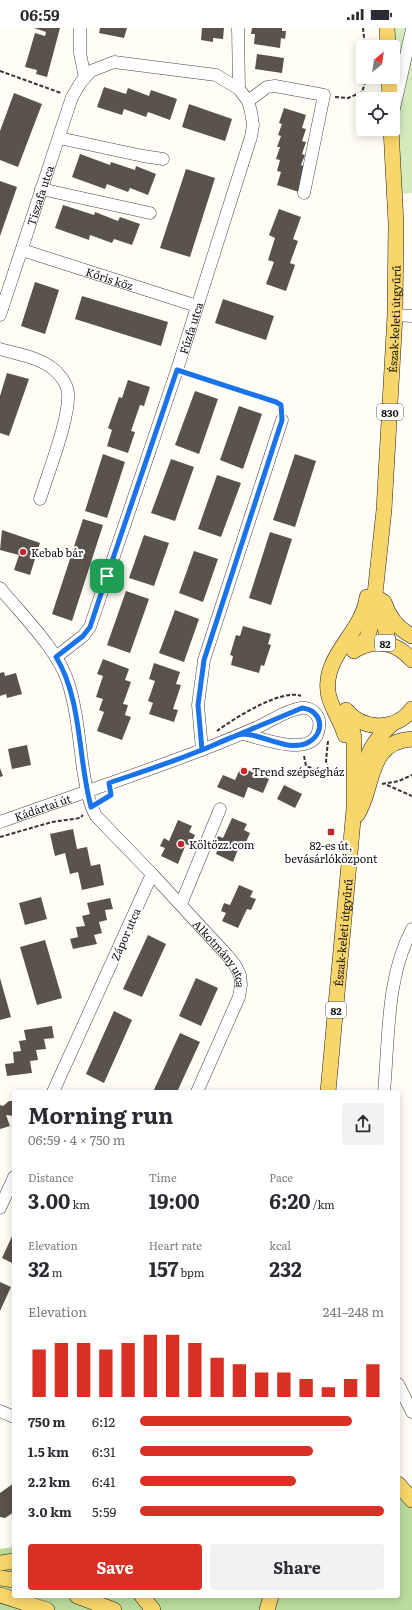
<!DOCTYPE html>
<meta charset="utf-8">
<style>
body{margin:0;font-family:Literata,serif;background:#f2f2f3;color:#2b2b33;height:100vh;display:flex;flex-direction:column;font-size:15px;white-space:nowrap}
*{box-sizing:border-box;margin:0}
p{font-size:13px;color:#7c7c81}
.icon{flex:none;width:22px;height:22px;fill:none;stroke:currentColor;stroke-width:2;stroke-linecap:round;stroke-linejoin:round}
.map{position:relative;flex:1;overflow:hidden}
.side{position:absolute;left:12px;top:1062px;width:388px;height:508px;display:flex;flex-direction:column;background:#fff;border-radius:4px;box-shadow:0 2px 10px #0003}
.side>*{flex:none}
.needle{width:26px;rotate:29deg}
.controls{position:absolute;left:356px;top:12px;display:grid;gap:8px}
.controls a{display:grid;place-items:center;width:44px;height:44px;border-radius:4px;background:#fff;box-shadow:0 2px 10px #0003;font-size:20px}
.pin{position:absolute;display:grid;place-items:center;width:34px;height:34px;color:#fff;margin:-17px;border-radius:8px;box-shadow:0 2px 6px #0006}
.round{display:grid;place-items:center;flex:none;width:42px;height:42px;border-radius:4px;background:#f2f2f3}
.overview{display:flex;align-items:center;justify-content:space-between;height:68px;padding:0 16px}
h1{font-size:22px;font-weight:700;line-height:30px}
.stats{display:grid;grid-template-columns:repeat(3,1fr);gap:6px;height:68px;padding:4px 16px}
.stats div{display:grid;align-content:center}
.stats b{font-size:20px;font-weight:700}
.stats small{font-size:11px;font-weight:400}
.stats p{font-size:11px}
.chart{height:112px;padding:8px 16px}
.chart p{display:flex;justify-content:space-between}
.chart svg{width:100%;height:72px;margin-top:4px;stroke:#d93025;stroke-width:6}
.cta{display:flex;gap:8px;margin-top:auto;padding:8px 16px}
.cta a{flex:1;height:46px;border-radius:4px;background:#d93025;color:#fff;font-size:16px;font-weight:700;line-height:46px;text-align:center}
.cta a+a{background:#f2f2f3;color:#2b2b33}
ul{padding:0 16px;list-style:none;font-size:13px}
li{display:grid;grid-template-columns:64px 48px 1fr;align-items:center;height:30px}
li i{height:10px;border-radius:5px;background:#d93025}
.status{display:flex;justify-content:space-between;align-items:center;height:28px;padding:0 20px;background:#fff;direction:ltr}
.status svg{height:11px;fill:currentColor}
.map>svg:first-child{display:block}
.green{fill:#d5ebbd}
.forest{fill:#b9dc9c}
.building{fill:#5a524d}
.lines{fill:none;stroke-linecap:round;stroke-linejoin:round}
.minor-casing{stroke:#444;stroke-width:13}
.major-casing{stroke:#222;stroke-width:16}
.path{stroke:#333;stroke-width:2;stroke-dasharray:4 2;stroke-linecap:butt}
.minor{stroke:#fff;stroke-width:12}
.major{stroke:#f9d66b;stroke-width:15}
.route-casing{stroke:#fff;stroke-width:8}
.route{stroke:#1a73e8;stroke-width:5}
.poi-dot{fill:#c4262e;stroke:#fff;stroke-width:1.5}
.labels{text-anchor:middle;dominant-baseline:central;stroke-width:4;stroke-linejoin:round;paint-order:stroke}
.shield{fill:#fff;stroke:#585858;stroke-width:1}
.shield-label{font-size:10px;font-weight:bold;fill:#111}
.street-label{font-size:11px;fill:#111;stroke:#fff}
.poi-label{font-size:11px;fill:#111;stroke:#fff;text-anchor:start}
</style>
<div class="status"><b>06:59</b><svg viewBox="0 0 49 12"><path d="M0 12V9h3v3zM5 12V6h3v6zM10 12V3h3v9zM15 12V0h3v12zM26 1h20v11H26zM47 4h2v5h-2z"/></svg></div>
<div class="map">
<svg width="412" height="1582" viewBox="0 0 412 1582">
<rect width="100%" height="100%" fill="#fffdf5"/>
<!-- green -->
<path class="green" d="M 390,0 L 412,0 L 412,165 L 397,166 L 392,49 L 393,19 Z"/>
<!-- forest -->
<path class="forest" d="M 398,1452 L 412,1468 L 412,1582 L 0,1582 L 0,1521 L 14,1519 L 14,1568 L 398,1568 Z"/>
<!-- building -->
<path class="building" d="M 34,0 L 60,0 L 47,49 L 36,46 L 37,42 L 25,39 L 35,5 L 45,8 L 46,4 Z
M 100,0 L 127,0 L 124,10 L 99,5 Z
M 202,0 L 224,0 L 223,11 L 213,10 L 213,14 L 201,12 Z
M 252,0 L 282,0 L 282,3 L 286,3 L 285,11 L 281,10 L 280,20 L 254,16 L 255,6 L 251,6 Z
M 257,26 L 284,30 L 282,45 L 255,41 Z
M 104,59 L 126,66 L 128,60 L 149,68 L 151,62 L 177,71 L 170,92 L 148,84 L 146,89 L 124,81 L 122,87 L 97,79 Z
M 14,65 L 42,76 L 18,139 L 0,132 L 0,103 Z
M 189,76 L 232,91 L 225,113 L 182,99 Z
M 284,80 L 306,87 L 302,100 L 306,101 L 302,113 L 306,114 L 302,126 L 305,127 L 301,137 L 304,138 L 301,150 L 304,151 L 299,164 L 277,157 L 281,144 L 277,143 L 280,132 L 276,131 L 280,119 L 277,119 L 281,108 L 278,107 L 282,96 L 279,95 Z
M 80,126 L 110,137 L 111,134 L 135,142 L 136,138 L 156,146 L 148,167 L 130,160 L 128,164 L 107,156 L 105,161 L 72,149 Z
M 186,141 L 215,150 L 190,229 L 160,220 Z
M 0,153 L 17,159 L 0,208 Z
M 63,177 L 94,187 L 95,184 L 118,193 L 120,189 L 140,196 L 132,217 L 114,211 L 112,215 L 90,207 L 89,212 L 55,200 Z
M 279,181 L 301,189 L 293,211 L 298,213 L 290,235 L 295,237 L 286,263 L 266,256 L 274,234 L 268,232 L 275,210 L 269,207 Z
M 35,254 L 59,262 L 45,306 L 21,298 Z
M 82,268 L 168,294 L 161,318 L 75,291 Z
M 223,271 L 274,288 L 266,312 L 215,295 Z
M 7,345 L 29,351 L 9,408 L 0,405 L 0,368 Z
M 128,352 L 150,359 L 144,378 L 140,377 L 131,403 L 135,404 L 128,425 L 107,418 L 112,402 L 108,400 L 119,369 L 122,370 Z
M 195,363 L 218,371 L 199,426 L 175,417 Z
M 239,378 L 262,386 L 243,441 L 220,432 Z
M 103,426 L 125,434 L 107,490 L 85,483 Z
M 295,426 L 316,433 L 295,499 L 273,492 Z
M 171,431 L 194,439 L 175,493 L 151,485 Z
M 217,447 L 241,455 L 221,509 L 198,501 Z
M 83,491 L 103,497 L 72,593 L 52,586 Z
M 2,502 L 40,515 L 30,547 L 14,542 L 19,527 L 0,522 Z
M 270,504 L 292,511 L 271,577 L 249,570 Z
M 144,507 L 169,515 L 154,558 L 129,550 Z
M 194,523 L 218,531 L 203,574 L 179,565 Z
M 126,563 L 149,571 L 130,625 L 107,617 Z
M 175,582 L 199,591 L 184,634 L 159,625 Z
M 243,598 L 271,606 L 268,616 L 271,617 L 264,638 L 261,637 L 259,645 L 231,637 L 233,628 L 230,627 L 236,607 L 240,608 Z
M 103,631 L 129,641 L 125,652 L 131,654 L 123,676 L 128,677 L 125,687 L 131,689 L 122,712 L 97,703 L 104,684 L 99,682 L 103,671 L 96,669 L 103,648 L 97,646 Z
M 154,635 L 180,644 L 176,656 L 181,657 L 173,681 L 178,682 L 174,694 L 149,686 L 153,675 L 148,673 L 155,653 L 149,651 Z
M 4,644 L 5,648 L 16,645 L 22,666 L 7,670 L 6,666 L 0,668 L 0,645 Z
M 27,717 L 31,737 L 12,741 L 8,721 Z
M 241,739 L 269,751 L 263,765 L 248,759 L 244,770 L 217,759 L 223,747 L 235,752 Z
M 0,740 L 3,748 L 0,749 Z
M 284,757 L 302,766 L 295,780 L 277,771 Z
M 232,790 L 247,796 L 244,802 L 250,805 L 245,816 L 241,814 L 233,834 L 216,826 L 219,818 L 215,816 L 218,808 L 223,810 Z
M 178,792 L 192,798 L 189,804 L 195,807 L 190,818 L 186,816 L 178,836 L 161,828 L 165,820 L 160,818 L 164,810 L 169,813 Z
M 73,801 L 77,821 L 87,819 L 91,838 L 100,836 L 104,857 L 82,862 L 78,844 L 70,846 L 65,825 L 55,828 L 50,806 Z
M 239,857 L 253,863 L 250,869 L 256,871 L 251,882 L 247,881 L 238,900 L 222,893 L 226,885 L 221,883 L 224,875 L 230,877 Z
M 41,869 L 47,891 L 25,897 L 19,875 Z
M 110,870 L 113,881 L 105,882 L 107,892 L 99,894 L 102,905 L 94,907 L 97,916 L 73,921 L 70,911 L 78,909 L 76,899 L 85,898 L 82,888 L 90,886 L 87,875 Z
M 148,907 L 166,916 L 142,969 L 123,961 Z
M 45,912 L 62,970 L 37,977 L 20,919 Z
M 0,950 L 11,989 L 0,992 Z
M 196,950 L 218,960 L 201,998 L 179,988 Z
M 114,983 L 132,992 L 104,1055 L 86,1046 Z
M 52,998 L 54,1010 L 44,1011 L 46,1021 L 36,1022 L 38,1032 L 30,1033 L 32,1045 L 7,1048 L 5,1036 L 14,1035 L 13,1024 L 21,1023 L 19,1013 L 26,1012 L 24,1002 Z
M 180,1005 L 200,1014 L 177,1064 L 153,1064 Z
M 9,1073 L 14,1073 L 14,1088 L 6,1087 L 10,1098 L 0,1101 L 0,1077 L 3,1078 Z
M 14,1204 L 14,1236 L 2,1230 Z
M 0,1254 L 11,1259 L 0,1283 Z
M 14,1455 L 14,1484 L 5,1490 L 0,1489 L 0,1465 Z"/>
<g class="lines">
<!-- minor casing -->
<g class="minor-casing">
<g id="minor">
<path d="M 80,0 L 80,25 L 85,50"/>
<path d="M 248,73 L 267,59 L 275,58 L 324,67 L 304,165"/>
<path d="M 393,85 L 412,1"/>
<path d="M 59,110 L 143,128 L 163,131"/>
<path d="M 41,161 L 150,185"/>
<path id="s1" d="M 22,222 L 197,278"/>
<path id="s2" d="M 0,287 L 72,69 L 81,54 L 91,43 L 114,34 L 216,47 L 239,61"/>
<path d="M 395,287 L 412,288"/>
<path d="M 0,321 C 17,326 38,329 52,340 C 59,345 67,355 68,365 C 70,390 48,445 40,471"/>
<path d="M 0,560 C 21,586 58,622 68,654 C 77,682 79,712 83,741 C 86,758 88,774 96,788 L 152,846 L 53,1064"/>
<path id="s3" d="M 56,629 L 83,608 L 90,599 L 177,342 L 251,109 L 253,97 L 251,84 L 248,73 L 239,61 L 238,0"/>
<path d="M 202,722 L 198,677 L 204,632 L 282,392"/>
<path id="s4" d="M 0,794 C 72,768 146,744 217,716 C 232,710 247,704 262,697 C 274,691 287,682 301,680 C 309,679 317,684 319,692 C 320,697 319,702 317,707 C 307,728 260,710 243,706"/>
<path id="s5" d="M 152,846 L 227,927 L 235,937 L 240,947 L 241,957 L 239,969 L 197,1064"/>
<path d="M 181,876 L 220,781"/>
<path d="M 384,1064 C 389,1010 386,950 412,901"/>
<path d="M 0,1180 L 14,1149"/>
<path d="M 398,1356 L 412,1384"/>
<path d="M 0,1383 L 14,1389"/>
</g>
</g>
<!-- major casing -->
<g class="major-casing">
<g id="major">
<path d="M 387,0 L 388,19"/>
<path d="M 389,49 L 390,71"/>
<path d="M 381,572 L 381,583 L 389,616"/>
<path d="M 384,574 C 389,589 398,601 412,608"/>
<path d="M 357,621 C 377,610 397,615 412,632"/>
<path id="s6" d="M 354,623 L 367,610 L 372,594 L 384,482 L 395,287 L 396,195 L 391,101"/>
<path d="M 346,682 C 363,703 396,703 412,681"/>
<path d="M 345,707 C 341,692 330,679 328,664 C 323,627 363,604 367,569"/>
<path d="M 362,751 C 367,725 372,714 392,696"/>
<path d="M 357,787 C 375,760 366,714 412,711"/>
<path id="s7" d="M 328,1064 L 354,781 L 354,709 L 347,683"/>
<path d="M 398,1456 L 412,1472"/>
<path d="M 0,1535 L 14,1533"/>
<path d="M 0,1550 L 14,1552"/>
<path d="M 0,1567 L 47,1582"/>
<path d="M 77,1568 L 114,1582"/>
<path d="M 142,1568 L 153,1582"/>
<path d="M 267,1582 L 271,1568"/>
</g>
</g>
<!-- path -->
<path class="path" d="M 363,0 L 365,19
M 0,43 L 61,65
M 335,69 L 348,70 L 362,64 L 367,49
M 189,345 L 276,373 L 281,377 L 282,381
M 217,703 C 233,691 282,660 301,668
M 328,713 L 326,733 L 329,744 L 338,750
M 304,728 L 306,738 L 335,749
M 382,756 L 399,753 L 412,747
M 387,757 L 412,768
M 0,809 L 52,794 L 80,790 L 83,787"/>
<!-- minor -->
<use href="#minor" class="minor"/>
<!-- major -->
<use href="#major" class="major"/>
</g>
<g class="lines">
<!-- route casing -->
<g class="route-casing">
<path id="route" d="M 107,548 L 90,599 L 83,608 L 56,629 C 82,671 78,731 91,779 L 111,767 L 109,755 C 141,744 173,734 204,721 C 213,718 235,706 244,706 C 265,707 289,725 309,714 C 326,704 322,682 302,680 L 202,722 L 198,677 L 204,632 L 282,392 L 281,377 L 276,374 L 177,342 L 107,548"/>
</g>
<!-- route -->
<use href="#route" class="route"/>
</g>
<!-- markers -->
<g class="poi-dot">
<circle cx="23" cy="524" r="4"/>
<circle cx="244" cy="743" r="4"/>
<rect x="327" y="800" width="8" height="8" rx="2"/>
<circle cx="181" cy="816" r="4"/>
</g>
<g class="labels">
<!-- shield labels -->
<g class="shield">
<rect x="377" y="376" width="26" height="16" rx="3"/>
<rect x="375" y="607" width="20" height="16" rx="3"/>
<rect x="326" y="974" width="20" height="16" rx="3"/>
</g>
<g class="shield-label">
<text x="390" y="384">830</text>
<text x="385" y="615">82</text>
<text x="336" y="982">82</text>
</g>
<!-- street labels -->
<g class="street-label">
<text stroke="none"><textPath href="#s2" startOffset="126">Tiszafa utca</textPath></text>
<text stroke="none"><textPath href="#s1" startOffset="92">Kőris köz</textPath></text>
<text stroke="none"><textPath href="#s6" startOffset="339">Észak-keleti útgyűrű</textPath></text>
<text stroke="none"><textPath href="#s3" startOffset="361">Fűzfa utca</textPath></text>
<text stroke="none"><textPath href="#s4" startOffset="45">Kádártai út</textPath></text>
<text stroke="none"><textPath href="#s7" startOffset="160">Észak-keleti útgyűrű</textPath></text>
<text transform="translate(125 906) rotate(-66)">Zápor utca</text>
<text stroke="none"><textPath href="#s5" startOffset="106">Alkotmány utca</textPath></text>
</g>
<!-- poi labels -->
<g class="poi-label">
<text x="31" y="524">Kebab bár</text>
<text x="252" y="743">Trend szépségház</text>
<text x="189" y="816">Költözz.com</text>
<text x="331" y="817" text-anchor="middle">82-es út,<tspan x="331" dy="13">bevásárlóközpont</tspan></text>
</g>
</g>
</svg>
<div class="controls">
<a><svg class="needle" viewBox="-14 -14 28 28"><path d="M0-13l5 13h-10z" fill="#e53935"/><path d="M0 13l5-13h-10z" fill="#7c7c81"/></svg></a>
<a><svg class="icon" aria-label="locate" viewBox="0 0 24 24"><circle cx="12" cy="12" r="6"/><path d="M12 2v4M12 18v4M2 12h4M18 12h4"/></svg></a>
</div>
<div class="pin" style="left:107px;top:548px;background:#1e9e55"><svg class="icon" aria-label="arrive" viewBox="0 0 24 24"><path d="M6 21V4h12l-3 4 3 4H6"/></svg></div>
<section class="side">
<div class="overview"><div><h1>Morning run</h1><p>06:59 · 4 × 750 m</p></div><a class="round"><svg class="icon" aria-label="share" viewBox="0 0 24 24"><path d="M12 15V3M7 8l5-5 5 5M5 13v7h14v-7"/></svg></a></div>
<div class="stats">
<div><p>Distance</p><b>3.00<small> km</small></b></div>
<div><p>Time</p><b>19:00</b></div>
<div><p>Pace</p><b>6:20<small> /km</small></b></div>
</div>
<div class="stats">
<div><p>Elevation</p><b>32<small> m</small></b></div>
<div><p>Heart rate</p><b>157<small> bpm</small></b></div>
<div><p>kcal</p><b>232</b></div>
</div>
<div class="chart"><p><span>Elevation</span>241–248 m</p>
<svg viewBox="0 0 160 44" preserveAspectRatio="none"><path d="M5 44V15M15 44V11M25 44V11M35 44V15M45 44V11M55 44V6M65 44V6M75 44V11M85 44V20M95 44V24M105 44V29M115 44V29M125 44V33M135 44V38M145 44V33M155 44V24"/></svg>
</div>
<ul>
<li><b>750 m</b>6:12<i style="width:87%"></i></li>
<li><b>1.5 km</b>6:31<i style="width:71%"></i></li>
<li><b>2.2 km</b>6:41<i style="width:64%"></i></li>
<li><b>3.0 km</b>5:59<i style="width:100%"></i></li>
</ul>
<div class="cta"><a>Save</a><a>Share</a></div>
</section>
</div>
